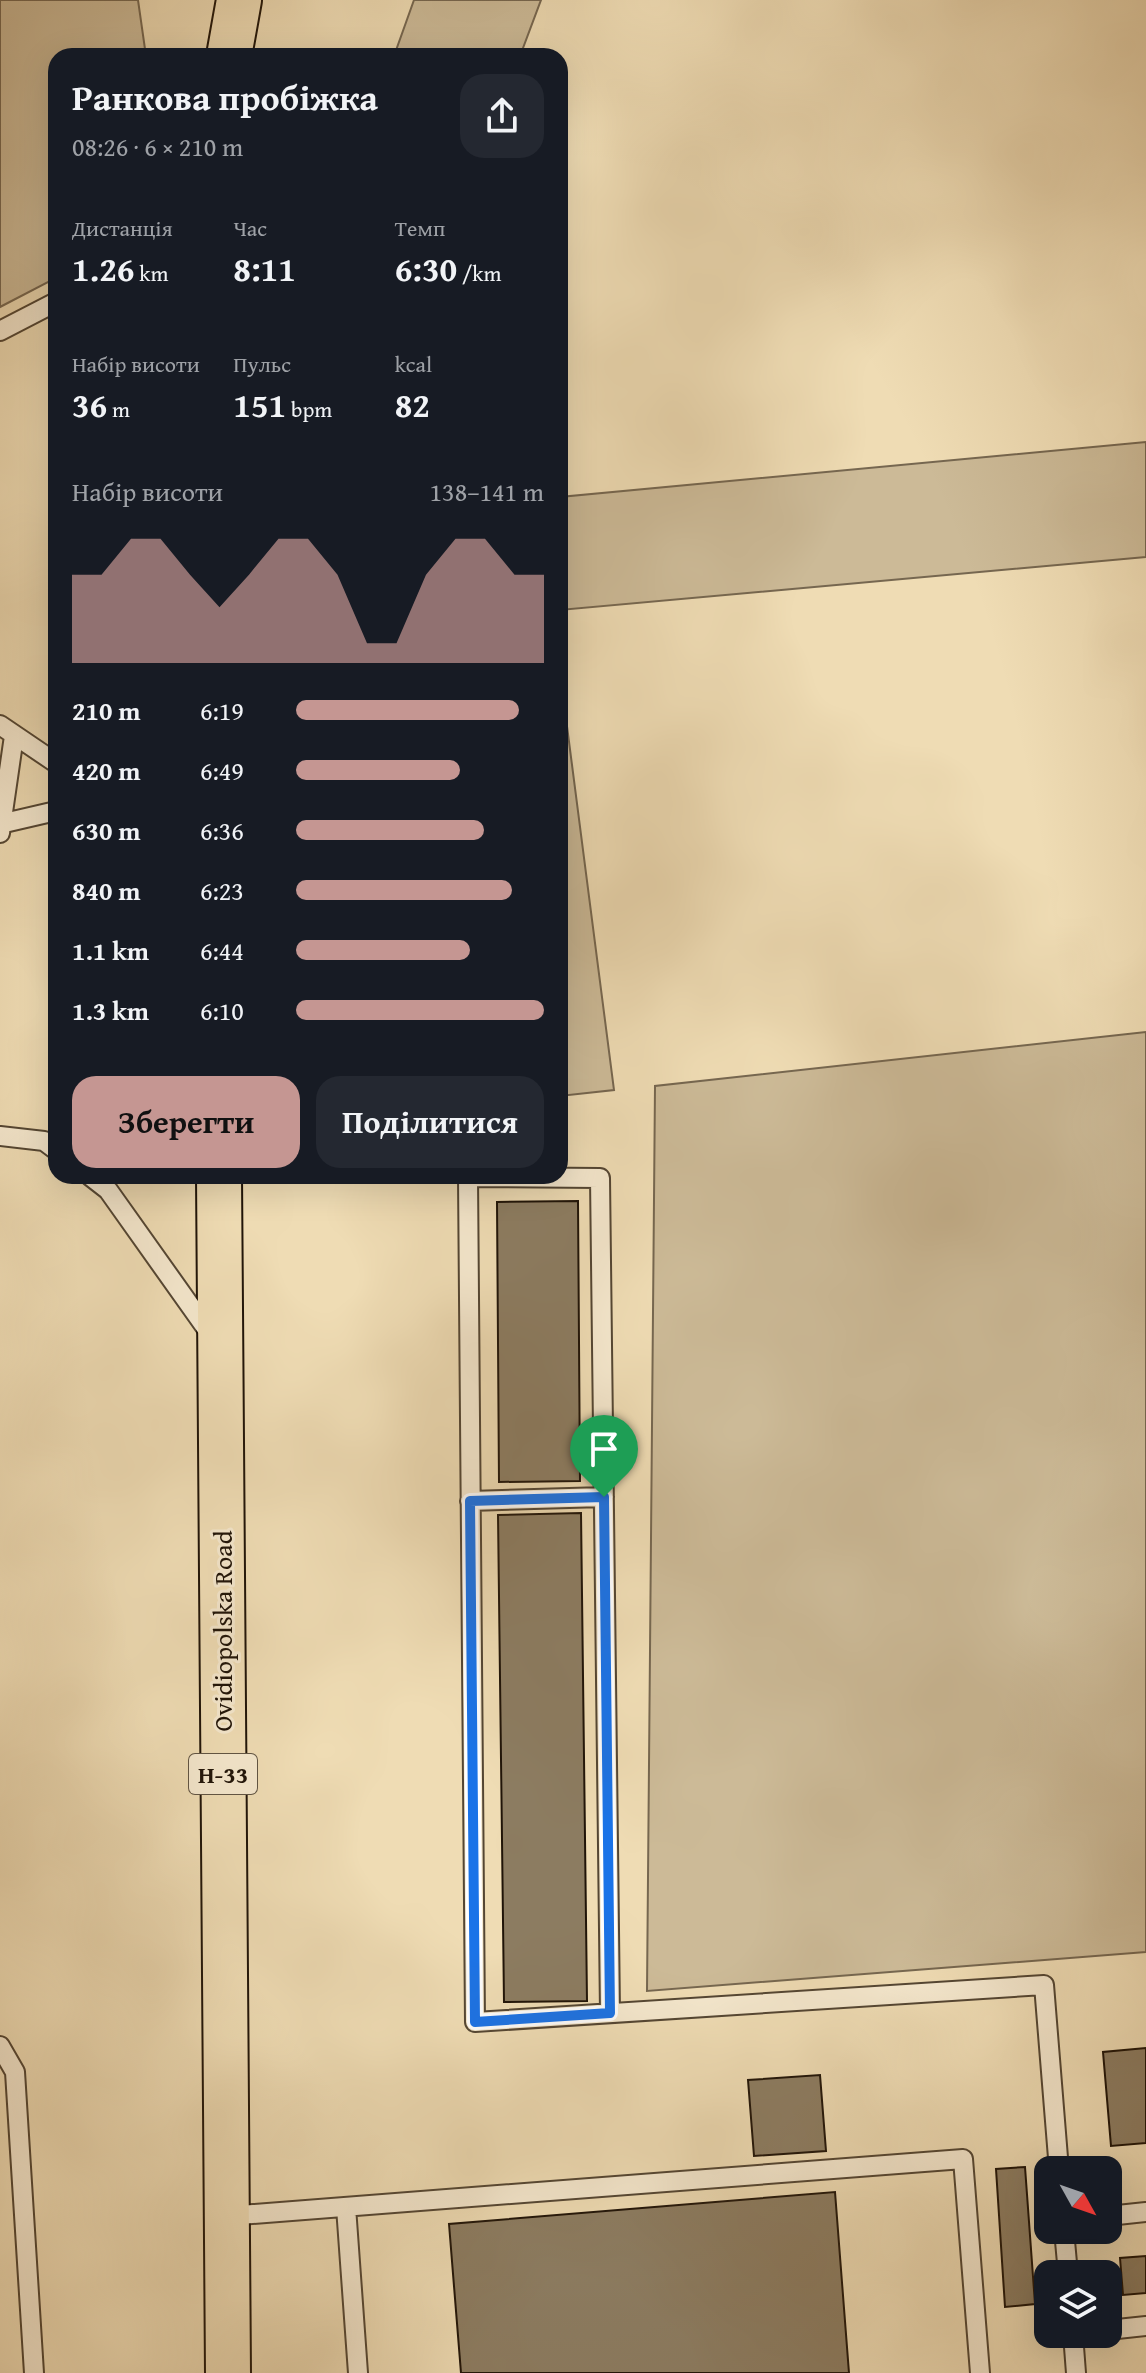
<!DOCTYPE html>
<html lang="uk">
<meta charset="utf-8">
<style>
body{margin:0;font-family:"Gentium Book Plus",serif;background:#242831;color:#f1f3f6;height:100vh;display:flex;flex-direction:column;font-size:30px;white-space:nowrap}
*{box-sizing:border-box;margin:0}
p{font-size:26px;color:#9ea1a6}
.icon{flex:none;width:44px;height:44px;fill:none;stroke:currentColor;stroke-width:2;stroke-linecap:round;stroke-linejoin:round}
.map{position:relative;flex:1;overflow:hidden}
.panel{position:absolute;left:48px;top:48px;width:520px;height:1136px;display:flex;flex-direction:column;background:#171b24;border-radius:24px;box-shadow:0 8px 32px #0002}
.panel>*{flex:none}
.needle{width:52px;rotate:130deg}
.fabs{position:absolute;left:1034px;top:2156px;display:grid;gap:16px}
.fabs a{display:grid;place-items:center;width:88px;height:88px;border-radius:16px;background:#171b24;box-shadow:0 8px 32px #0002;font-size:40px}
.pin{position:absolute;display:grid;place-items:center;width:68px;height:68px;color:#fff;margin:-82px -34px;border-radius:50% 50% 50% 0;rotate:-45deg;box-shadow:0 0 8px #0007}
.pin .icon{rotate:45deg}
.round{display:grid;place-items:center;flex:none;width:84px;height:84px;border-radius:24px;background:#242831}
.overview{display:flex;align-items:center;justify-content:space-between;height:136px;padding:0 24px}
h1{font-size:36px;font-weight:800;line-height:60px}
.metrics{display:grid;grid-template-columns:repeat(3,1fr);gap:12px;height:136px;padding:8px 24px}
.metrics div{display:grid;align-content:center}
.metrics b{font-size:34px;font-weight:800}
.metrics small{font-size:22px;font-weight:400}
.metrics p{font-size:22px}
.chart{height:224px;padding:16px 24px}
.chart p{display:flex;justify-content:space-between}
.chart svg{width:100%;height:144px;margin-top:8px;fill:#c59692;opacity:.7}
.cta{display:flex;gap:16px;margin-top:auto;padding:16px 24px}
.cta a{flex:1;height:92px;border-radius:24px;background:#c59692;color:#111;font-size:32px;font-weight:800;line-height:92px;text-align:center}
.cta a+a{background:#242831;color:#f1f3f6}
ul{padding:0 24px;list-style:none;font-size:26px}
li{display:grid;grid-template-columns:128px 96px 1fr;align-items:center;height:60px}
li i{height:20px;border-radius:10px;background:#c59692}
.map>svg:first-child{display:block}
.green{fill:#ccba97;stroke:#766750;stroke-width:2}
.building{fill:#8c7c61;stroke:#201408;stroke-width:2}
.lines{fill:none;stroke-linecap:round;stroke-linejoin:round}
.service-casing{stroke:#544633;stroke-width:22}
.primary-casing{stroke:#201408;stroke-width:48}
.service{stroke:#f5e8ce;stroke-width:18}
.primary{stroke:#efdcb4;stroke-width:44}
.route-casing{stroke:#fff;stroke-width:16}
.route{stroke:#1a73e8;stroke-width:10}
.labels{text-anchor:middle;dominant-baseline:central;stroke-width:6;stroke-linejoin:round;paint-order:stroke}
.shield{fill:#f5e8ce;stroke:#605443;stroke-width:2}
.shield-label{font-size:24px;font-weight:bold;fill:#201408}
.street-label{font-size:26px;fill:#201408;stroke:#f5e8ce}
</style>
<div class="map">
<svg width="1146" height="2373" viewBox="0 0 1146 2373">
<rect width="100%" height="100%" fill="#efdcb4"/>
<filter id="stains"><feTurbulence type="fractalNoise" baseFrequency=".0025" numOctaves="4"/><feColorMatrix values="0 0 0 0 .2 0 0 0 0 .09 0 0 0 0 .02 0 0 0 .5 -.17"/></filter>
<radialGradient id="worn" r=".72"><stop offset=".6" stop-color="#630" stop-opacity="0"/><stop offset="1" stop-color="#630" stop-opacity=".3"/></radialGradient>
<!-- green -->
<path class="green" d="M 0,0 L 138,0 L 146,56 L 56,56 L 56,278 L 0,307 Z
M 414,0 L 541,0 L 520,56 L 394,56 Z
M 1146,442 L 1146,557 L 560,610 L 560,497 Z
M 560,672 L 614,1090 L 560,1096 Z
M 1146,1032 L 1146,1952 L 647,1991 L 655,1086 Z"/>
<!-- building -->
<path class="building" d="M 578,1201 L 580,1481 L 499,1482 L 497,1202 Z
M 581,1513 L 587,2001 L 504,2002 L 498,1515 Z
M 1146,2048 L 1146,2143 L 1111,2146 L 1103,2052 Z
M 820,2075 L 826,2151 L 754,2156 L 748,2080 Z
M 1025,2167 L 1035,2304 L 1005,2307 L 996,2169 Z
M 835,2192 L 849,2373 L 461,2373 L 449,2224 Z
M 1146,2256 L 1146,2293 L 1123,2295 L 1120,2258 Z"/>
<g class="lines">
<!-- service casing -->
<g class="service-casing">
<path id="service" d="M 0,331 L 56,302
M 0,725 L 56,763
M 0,824 L 56,811
M 0,833 L 14,736
M 0,1136 L 44,1141 L 56,1150
M 90,1176 L 108,1190 L 211,1335
M 470,1501 L 604,1497
M 610,2013 L 600,1178 L 468,1177 L 475,2022 L 1044,1985 L 1059,2170
M 0,2046 L 15,2072 L 34,2373
M 346,2207 L 358,2373
M 227,2216 L 963,2159 L 980,2373
M 1108,2216 L 1146,2212
M 1064,2230 L 1068,2274
M 1108,2330 L 1146,2326
M 1073,2334 L 1076,2373"/>
</g>
<!-- primary casing -->
<g class="primary-casing">
<path id="primary" d="M 229,56 L 239,0
M 219,1176 L 228,2373"/>
</g>
<!-- service -->
<use href="#service" class="service"/>
<!-- primary -->
<use href="#primary" class="primary"/>
</g>
<g class="lines">
<!-- route casing -->
<g class="route-casing">
<path id="route" d="M 604,1497 L 610,2013 L 475,2022 L 470,1501 Z"/>
</g>
<!-- route -->
<use href="#route" class="route"/>
</g>
<g class="labels">
<!-- shield labels -->
<rect class="shield" x="189" y="1754" width="68" height="40" rx="6"/>
<g class="shield-label">
<text x="223" y="1774">Н-33</text>
</g>
<!-- street labels -->
<g class="street-label">
<text transform="translate(222 1631) rotate(-90)">Ovidiopolska Road</text>
</g>
</g>
<rect width="100%" height="100%" filter="url(#stains)"/>
<rect width="100%" height="100%" fill="url(#worn)"/>
</svg>
<div class="fabs">
<a><svg class="needle" viewBox="-14 -14 28 28"><path d="M0-13l5 13h-10z" fill="#e53935"/><path d="M0 13l5-13h-10z" fill="#9ea1a6"/></svg></a>
<a><svg class="icon" aria-label="layers" viewBox="0 0 24 24"><path d="M12 4l9 5-9 5-9-5zM3 14l9 5 9-5"/></svg></a>
</div>
<div class="pin" style="left:604px;top:1497px;background:#1e9e55"><svg class="icon" aria-label="arrive" viewBox="0 0 24 24"><path d="M6 21V4h12l-3 4 3 4H6"/></svg></div>
<section class="panel">
<div class="overview"><div><h1>Ранкова пробіжка</h1><p>08:26 · 6 × 210 m</p></div><a class="round"><svg class="icon" aria-label="share" viewBox="0 0 24 24"><path d="M12 15V3M7 8l5-5 5 5M5 13v7h14v-7"/></svg></a></div>
<div class="metrics">
<div><p>Дистанція</p><b>1.26<small> km</small></b></div>
<div><p>Час</p><b>8:11</b></div>
<div><p>Темп</p><b>6:30<small> /km</small></b></div>
</div>
<div class="metrics">
<div><p>Набір висоти</p><b>36<small> m</small></b></div>
<div><p>Пульс</p><b>151<small> bpm</small></b></div>
<div><p>kcal</p><b>82</b></div>
</div>
<div class="chart"><p><span>Набір висоти</span>138–141 m</p>
<svg viewBox="0 0 160 44" preserveAspectRatio="none"><path d="M0 44V17L10 17L20 6L30 6L40 17L50 27L60 17L70 6L80 6L90 17L100 38L110 38L120 17L130 6L140 6L150 17L160 17V44z"/></svg>
</div>
<ul>
<li><b>210 m</b>6:19<i style="width:90%"></i></li>
<li><b>420 m</b>6:49<i style="width:66%"></i></li>
<li><b>630 m</b>6:36<i style="width:76%"></i></li>
<li><b>840 m</b>6:23<i style="width:87%"></i></li>
<li><b>1.1 km</b>6:44<i style="width:70%"></i></li>
<li><b>1.3 km</b>6:10<i style="width:100%"></i></li>
</ul>
<div class="cta"><a>Зберегти</a><a>Поділитися</a></div>
</section>
</div>
